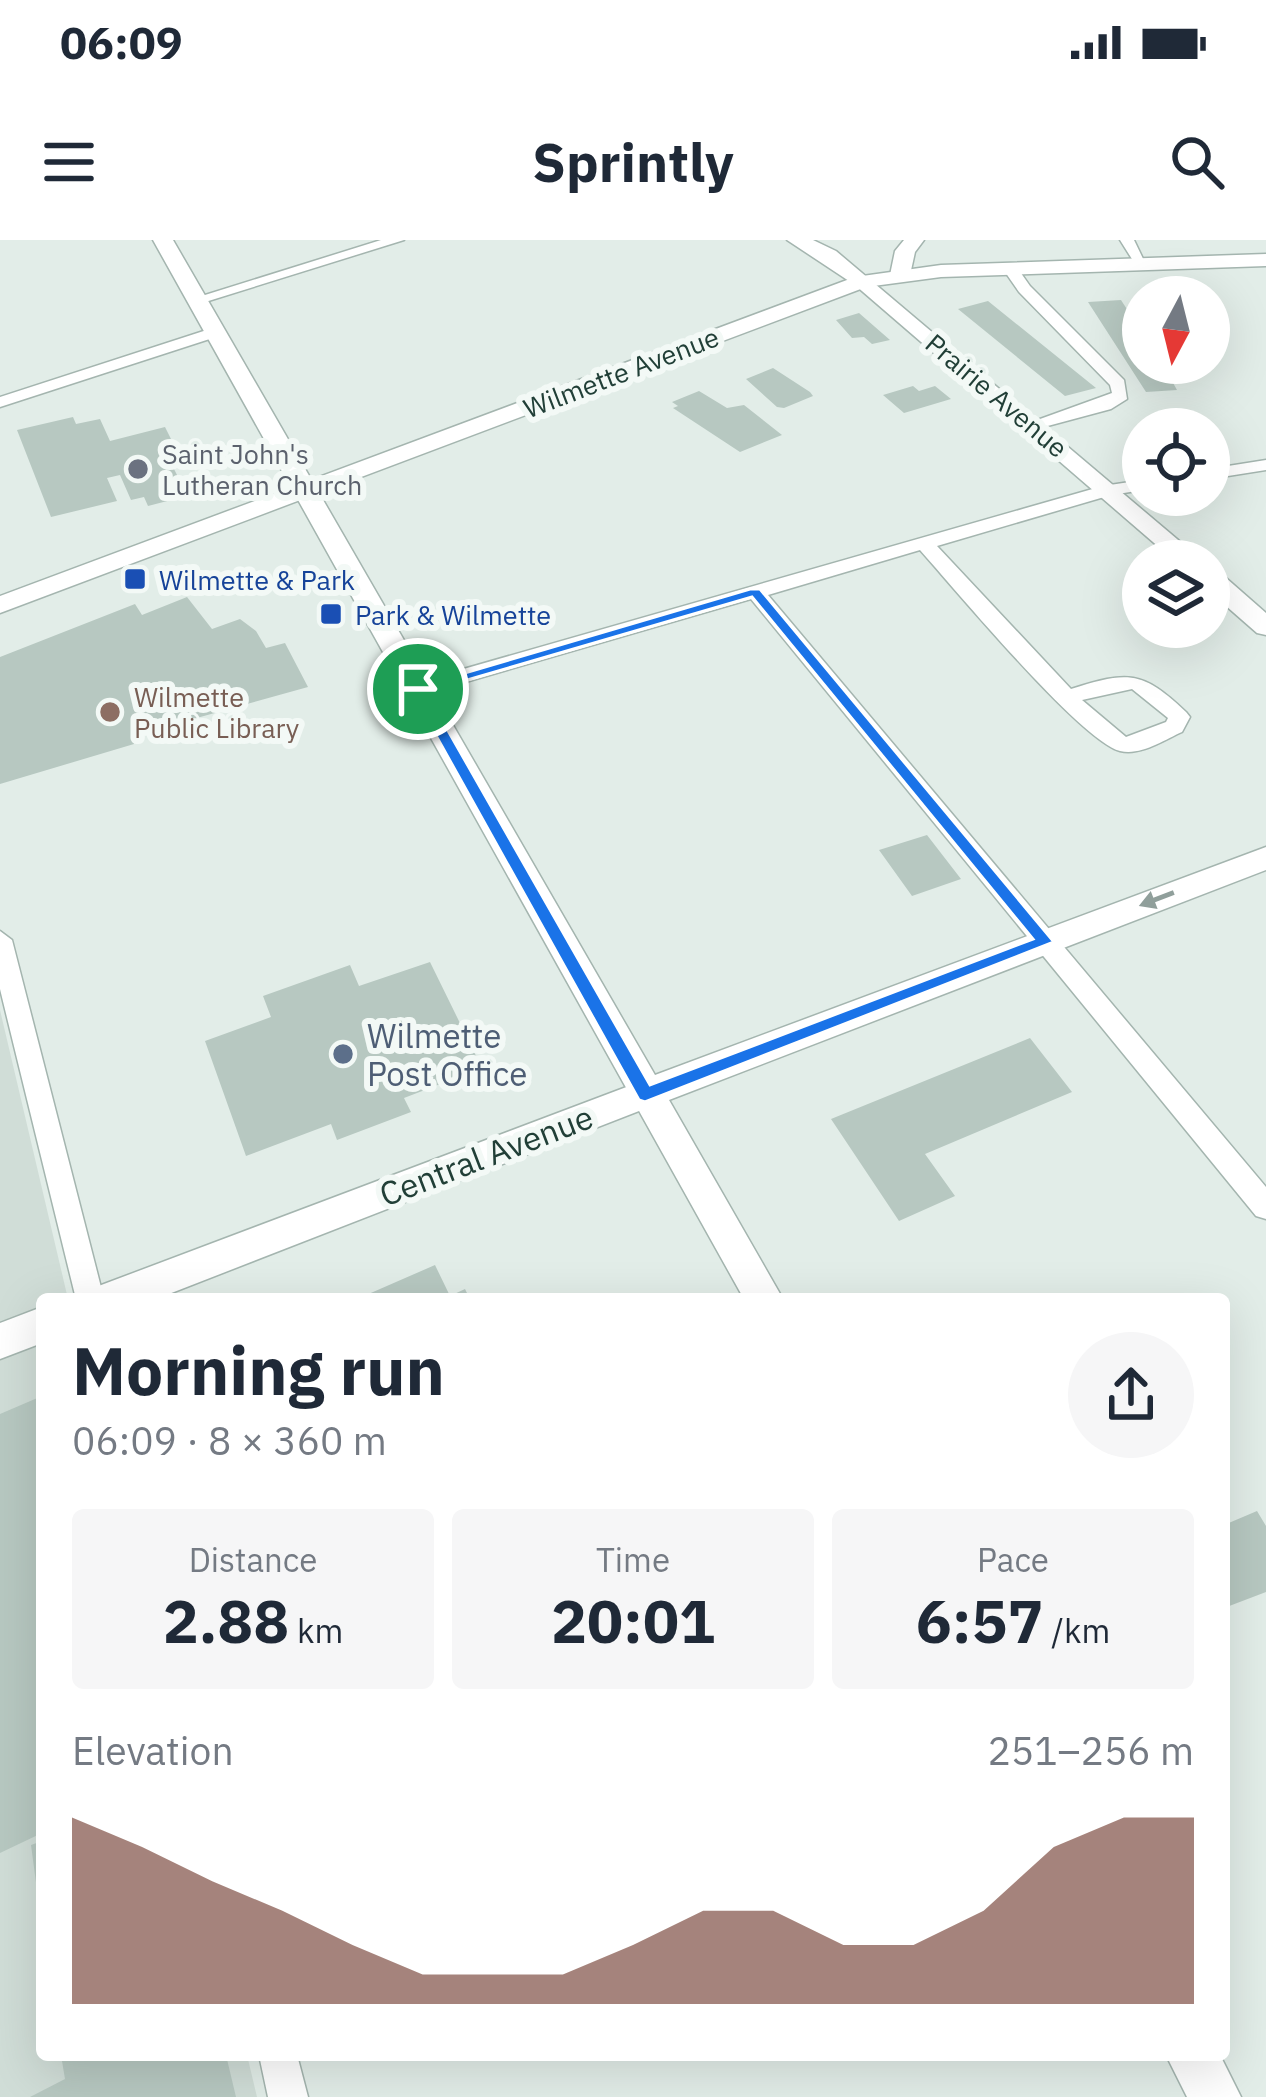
<!DOCTYPE html>
<meta charset="utf-8">
<style>
body{margin:0;font-family:"IBM Plex Sans",sans-serif;background:#f6f6f7;color:#1f2937;height:100vh;display:flex;flex-direction:column;font-size:45px;white-space:nowrap}
*{box-sizing:border-box;margin:0}
p{font-size:39px;color:#747a83}
.icon{flex:none;width:66px;height:66px;fill:none;stroke:currentColor;stroke-width:2;stroke-linecap:round;stroke-linejoin:round}
.map{position:relative;flex:1;overflow:hidden}
.drawer{position:absolute;left:36px;top:1053px;width:1194px;height:768px;display:flex;flex-direction:column;background:#fff;border-radius:12px;box-shadow:0 12px 48px #0002}
.drawer>*{flex:none}
.needle{width:78px;rotate:187deg}
.buttons{position:absolute;left:1122px;top:36px;display:grid;gap:24px}
.buttons a{display:grid;place-items:center;width:108px;height:108px;border-radius:50%;background:#fff;box-shadow:0 12px 48px #0002;font-size:60px}
.pin{position:absolute;display:grid;place-items:center;width:102px;height:102px;color:#fff;margin:-51px;border:6px solid #fff;border-radius:50%;box-shadow:0 3px 12px #0007}
.round{display:grid;place-items:center;flex:none;width:126px;height:126px;border-radius:63px;background:#f6f6f7}
.summary{display:flex;align-items:center;justify-content:space-between;height:204px;padding:0 36px}
h1{font-size:66px;font-weight:800;line-height:90px}
.stats{display:grid;grid-template-columns:repeat(3,1fr);gap:18px;height:204px;padding:12px 36px}
.stats div{display:grid;align-content:center;border-radius:12px;background:#f6f6f7;text-align:center}
.stats b{font-size:60px;font-weight:800}
.stats small{font-size:33px;font-weight:400}
.stats p{font-size:33px}
.chart{height:336px;padding:24px 36px}
.chart p{display:flex;justify-content:space-between}
.chart svg{width:100%;height:216px;margin-top:12px;fill:#805045;opacity:.7}
.status{display:flex;justify-content:space-between;align-items:center;height:84px;padding:0 60px;background:#fff;direction:ltr}
.status svg{height:33px;fill:currentColor}
header{display:flex;justify-content:space-between;align-items:center;height:156px;padding:0 36px;background:#fff;font-size:54px;font-weight:800}
.map>svg:first-child{display:block}
.built{fill:#d0ddd7}
.building{fill:#b7c8c1}
.lines{fill:none;stroke-linecap:round;stroke-linejoin:round}
.service-casing{stroke:#a4b5af;stroke-width:3}
.minor-casing{stroke:#a4b5af;stroke-width:3}
.tertiary-casing{stroke:#a4b5af;stroke-width:3}
.service{fill:#fff;fill-rule:evenodd}
.minor{fill:#fff;fill-rule:evenodd}
.tertiary{fill:#fff;fill-rule:evenodd}
.oneway{fill:#909f9b}
.route{fill:#1a73e8;stroke:#fff;stroke-width:3;fill-rule:evenodd}
.worship-dot{fill:#6b7280;stroke:#f3f9f6;stroke-width:4.5}
.transit-dot{fill:#1a4fb4;stroke:#f3f9f6;stroke-width:4.5}
.education-dot{fill:#8d6e63;stroke:#f3f9f6;stroke-width:4.5}
.service-dot{fill:#5c6f8a;stroke:#f3f9f6;stroke-width:4.5}
.labels{text-anchor:middle;dominant-baseline:central;stroke-width:12;stroke-linejoin:round;paint-order:stroke}
.far-street-label{font-size:27px;fill:#213f37;stroke:#f3f9f6}
.far-worship-label{font-size:27px;fill:#5b616d;stroke:#f3f9f6;text-anchor:start}
.far-transit-label{font-size:27px;fill:#164399;stroke:#f3f9f6;text-anchor:start}
.far-education-label{font-size:27px;fill:#785e54;stroke:#f3f9f6;text-anchor:start}
.service-label{font-size:33px;fill:#4e5e75;stroke:#f3f9f6;text-anchor:start}
.street-label{font-size:33px;fill:#213f37;stroke:#f3f9f6}
</style>
<div class="status"><b>06:09</b><svg viewBox="0 0 49 12"><path d="M0 12V9h3v3zM5 12V6h3v6zM10 12V3h3v9zM15 12V0h3v12zM26 1h20v11H26zM47 4h2v5h-2z"/></svg></div>
<header><svg class="icon" aria-label="menu" viewBox="0 0 24 24"><path d="M4 6h16M4 12h16M4 18h16"/></svg>Sprintly<svg class="icon" aria-label="search" viewBox="0 0 24 24"><circle cx="10" cy="10" r="6"/><path d="M15 15l6 6"/></svg></header>
<div class="map">
<svg width="1266" height="1857" viewBox="0 0 1266 1857">
<rect width="100%" height="100%" fill="#e2ede8"/>
<!-- built -->
<path class="built" d="M 0,770 L 68,1059 L 42,1059 L 42,1815 L 247,1815 L 257,1857 L 0,1857 Z"/>
<!-- building -->
<path class="building" d="M 1121,60 L 1143,94 L 1143,123 L 1162,123 L 1177,150 L 1146,152 L 1088,62 Z
M 988,61 L 1096,148 L 1065,156 L 958,69 Z
M 859,73 L 890,100 L 872,104 L 864,97 L 852,98 L 836,80 Z
M 773,128 L 810,152 L 813,156 L 784,168 L 777,167 L 746,139 Z
M 913,146 L 919,151 L 935,146 L 951,159 L 904,173 L 883,155 Z
M 699,151 L 727,168 L 744,165 L 782,195 L 740,212 L 673,168 L 678,166 L 672,162 Z
M 73,177 L 76,184 L 100,179 L 110,201 L 165,187 L 182,221 L 171,223 L 183,247 L 170,250 L 175,259 L 148,266 L 144,257 L 131,260 L 120,235 L 107,238 L 117,261 L 51,277 L 17,190 Z
M 187,357 L 212,389 L 240,379 L 256,391 L 266,408 L 285,403 L 308,447 L 132,496 L 134,504 L 0,544 L 0,417 L 135,364 L 142,375 Z
M 927,595 L 961,639 L 912,656 L 879,610 Z
M 430,722 L 482,828 L 404,858 L 411,872 L 337,900 L 331,884 L 246,916 L 205,801 L 271,777 L 263,756 L 350,725 L 359,746 Z
M 1030,798 L 1072,852 L 925,914 L 955,956 L 899,981 L 831,879 Z
M 435,1025 L 450,1056 L 465,1049 L 470,1059 L 357,1059 Z
M 42,1156 L 42,1593 L 0,1613 L 0,1174 Z
M 1257,1271 L 1266,1286 L 1266,1352 L 1224,1368 L 1224,1285 Z
M 42,1601 L 42,1664 L 39,1665 L 31,1605 Z
M 61,1815 L 226,1815 L 236,1857 L 30,1857 L 65,1839 Z"/>
<g class="lines">
<!-- service casing -->
<g class="service-casing">
<path id="service" d="M 381,0 L 404,0 L 202,63 L 189,60 Z
M 1120,0 L 1134,0 L 1147,27 L 1137,27 Z
M 1006,26 L 1016,26 L 1030,46 L 1124,140 L 1127,159 L 1111,169 L 1029,191 L 1029,183 L 1112,153 L 1110,145 L 1019,52 L 1003,29 Z
M 216,87 L 222,89 L 222,95 L 0,167 L 0,157 Z
M 1266,220 L 1266,230 L 1209,239 L 1209,229 Z
M 1143,240 L 1143,250 L 1111,255 L 937,306 L 1071,449 C 1128,431 1142,430 1186,472 L 1190,477 L 1182,492 C 1164,500 1141,516 1120,511 C 1081,501 954,348 920,310 L 768,355 L 1266,947 L 1266,979 L 1256,976 L 751,359 L 418,456 L 408,449 L 411,444 L 1103,246 ZM 1132,449 L 1168,478 L 1166,482 L 1126,497 L 1082,460 Z
M 0,691 L 12,700 L 104,1059 L 76,1059 L 0,749 Z
M 259,1815 L 297,1815 L 308,1857 L 268,1857 Z"/>
</g>
<!-- minor casing -->
<g class="minor-casing">
<path id="minor" d="M 153,0 L 173,0 L 655,835 L 1266,607 L 1266,630 L 669,860 L 783,1059 L 744,1059 Z
M 787,0 L 813,0 L 836,11 L 1203,321 L 1175,321 L 855,45 Z
M 904,0 L 924,0 L 915,12 L 910,35 L 900,41 L 890,35 L 895,11 Z
M 1209,329 L 1218,331 L 1266,373 L 1266,395 L 1257,393 L 1209,351 Z
M 1166,1815 L 1220,1815 L 1241,1857 L 1187,1857 Z"/>
</g>
<!-- tertiary casing -->
<g class="tertiary-casing">
<path id="tertiary" d="M 1266,14 L 1266,26 L 941,37 L 866,47 L 0,373 L 0,356 L 855,37 L 941,25 Z
M 645,840 L 657,844 L 662,854 L 657,864 L 156,1059 L 91,1059 L 96,1047 Z
M 42,1067 L 42,1103 L 0,1119 L 0,1083 Z"/>
</g>
<!-- service -->
<use href="#service" class="service"/>
<!-- minor -->
<use href="#minor" class="minor"/>
<!-- tertiary -->
<use href="#tertiary" class="tertiary"/>
</g>
<!-- one-way arrows -->
<defs><path id="oneway-solid" d="M-6-.8H1V-3.2L6.5 0L1 3.2V.8H-6Z" transform="scale(3)"/></defs>
<use class="oneway" href="#oneway-solid" transform="translate(1157 659) rotate(159)"/>
<!-- route -->
<path class="route" d="M 750,349 L 760,349 L 1054,702 L 645,862 L 639,860 L 410,449 ZM 752,357 L 1033,699 L 650,845 L 426,452 Z"/>
<!-- markers -->
<circle class="worship-dot" cx="138" cy="229" r="12"/>
<g class="transit-dot">
<rect x="123" y="327" width="24" height="24" rx="6"/>
<rect x="319" y="362" width="24" height="24" rx="6"/>
</g>
<circle class="education-dot" cx="110" cy="472" r="12"/>
<circle class="service-dot" cx="343" cy="814" r="12"/>
<g class="labels">
<!-- far-street labels -->
<g class="far-street-label">
<text transform="translate(621 132) rotate(-21)">Wilmette Avenue</text>
<text transform="translate(997 155) rotate(40)">Prairie Avenue</text>
</g>
<!-- far-worship labels -->
<g class="far-worship-label">
<text x="162" y="213">Saint John's<tspan x="162" dy="31">Lutheran Church</tspan></text>
</g>
<!-- far-transit labels -->
<g class="far-transit-label">
<text x="159" y="339">Wilmette &amp; Park</text>
<text x="355" y="374">Park &amp; Wilmette</text>
</g>
<!-- far-education labels -->
<g class="far-education-label">
<text x="134" y="456">Wilmette<tspan x="134" dy="31">Public Library</tspan></text>
</g>
<!-- service labels -->
<g class="service-label">
<text x="367" y="795">Wilmette<tspan x="367" dy="38">Post Office</tspan></text>
</g>
<!-- street labels -->
<g class="street-label">
<text transform="translate(486 915) rotate(-21)">Central Avenue</text>
</g>
</g>
</svg>
<div class="buttons">
<a><svg class="needle" viewBox="-14 -14 28 28"><path d="M0-13l5 13h-10z" fill="#e53935"/><path d="M0 13l5-13h-10z" fill="#747a83"/></svg></a>
<a><svg class="icon" aria-label="locate" viewBox="0 0 24 24"><circle cx="12" cy="12" r="6"/><path d="M12 2v4M12 18v4M2 12h4M18 12h4"/></svg></a>
<a><svg class="icon" aria-label="layers" viewBox="0 0 24 24"><path d="M12 4l9 5-9 5-9-5zM3 14l9 5 9-5"/></svg></a>
</div>
<div class="pin" style="left:418px;top:449px;background:#1e9e55"><svg class="icon" aria-label="arrive" viewBox="0 0 24 24"><path d="M6 21V4h12l-3 4 3 4H6"/></svg></div>
<section class="drawer">
<div class="summary"><div><h1>Morning run</h1><p>06:09 · 8 × 360 m</p></div><a class="round"><svg class="icon" aria-label="share" viewBox="0 0 24 24"><path d="M12 15V3M7 8l5-5 5 5M5 13v7h14v-7"/></svg></a></div>
<div class="stats">
<div><p>Distance</p><b>2.88<small> km</small></b></div>
<div><p>Time</p><b>20:01</b></div>
<div><p>Pace</p><b>6:57<small> /km</small></b></div>
</div>
<div class="chart"><p><span>Elevation</span>251–256 m</p>
<svg viewBox="0 0 160 44" preserveAspectRatio="none"><path d="M0 44V6L10 12L20 19L30 25L40 32L50 38L60 38L70 38L80 32L90 25L100 25L110 32L120 32L130 25L140 12L150 6L160 6V44z"/></svg>
</div>
</section>
</div>
